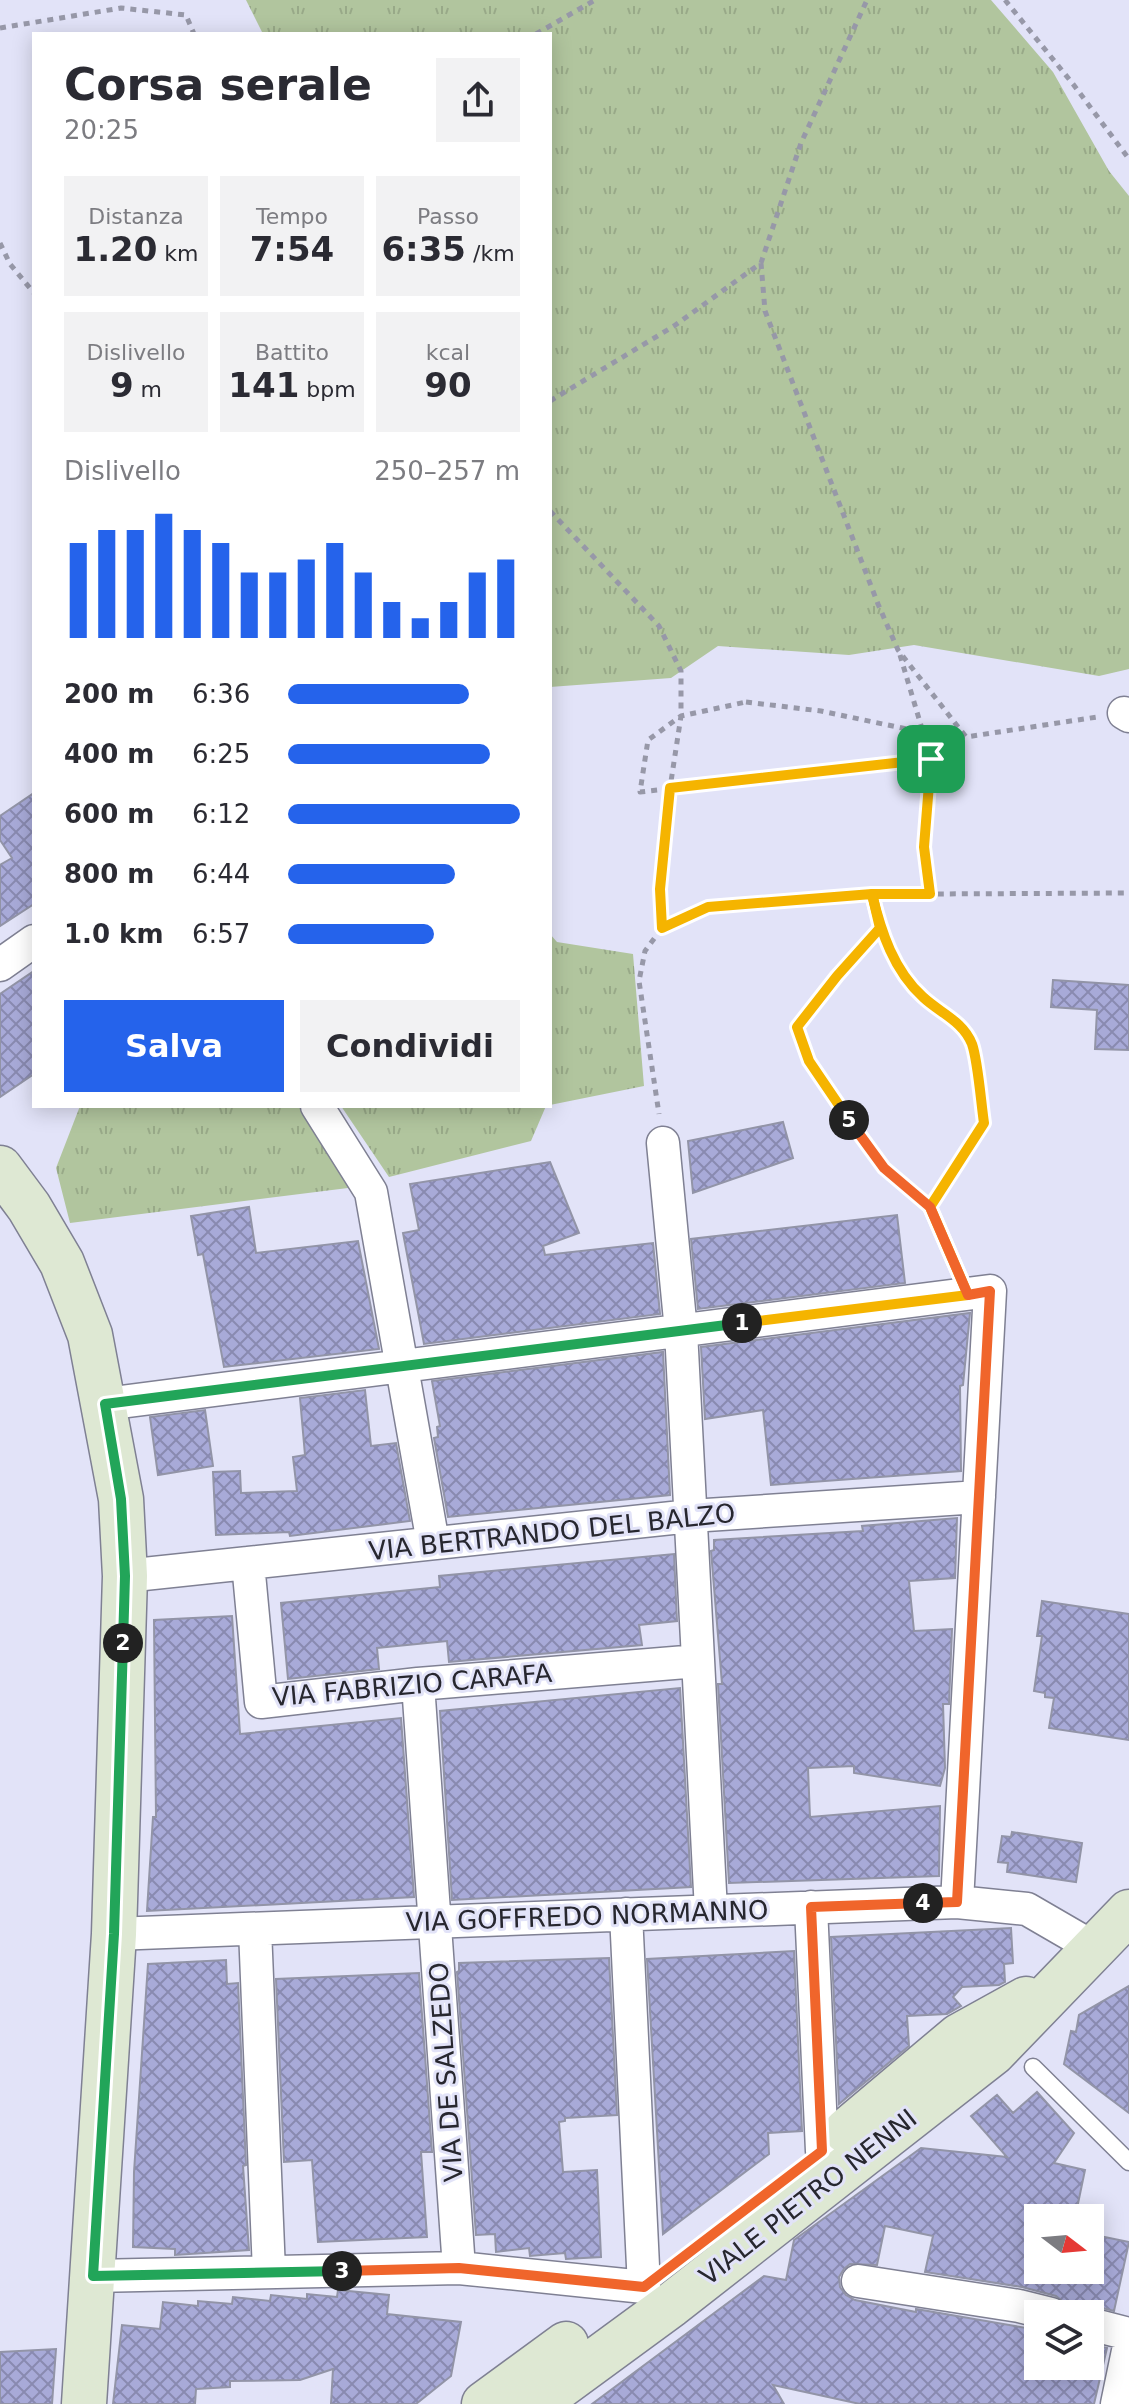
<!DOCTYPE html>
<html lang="it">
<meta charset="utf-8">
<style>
body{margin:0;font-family:"DejaVu Sans",sans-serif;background:#f2f2f3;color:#2b2b33;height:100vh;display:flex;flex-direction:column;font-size:30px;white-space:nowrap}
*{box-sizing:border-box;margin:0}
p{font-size:26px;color:#7c7c81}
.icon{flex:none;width:44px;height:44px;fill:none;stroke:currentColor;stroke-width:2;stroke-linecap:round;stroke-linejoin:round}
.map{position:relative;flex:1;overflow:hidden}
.details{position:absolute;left:32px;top:32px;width:520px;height:1076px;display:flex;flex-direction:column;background:#fff;border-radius:0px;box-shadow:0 4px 20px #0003}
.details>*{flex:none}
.needle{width:52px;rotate:106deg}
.tools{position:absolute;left:1024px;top:2204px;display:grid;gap:16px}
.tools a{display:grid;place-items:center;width:80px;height:80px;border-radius:0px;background:#fff;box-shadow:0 4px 20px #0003;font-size:40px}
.pin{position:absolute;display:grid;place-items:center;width:68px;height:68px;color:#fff;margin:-34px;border-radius:16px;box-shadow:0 4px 12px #0006}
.km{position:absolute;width:40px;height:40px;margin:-20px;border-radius:50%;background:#222;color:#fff;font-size:22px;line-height:40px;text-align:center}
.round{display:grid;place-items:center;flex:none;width:84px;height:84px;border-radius:0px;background:#f2f2f3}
.headline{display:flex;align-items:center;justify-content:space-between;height:136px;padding:0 32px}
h1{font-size:44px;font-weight:800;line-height:60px}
.figures{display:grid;grid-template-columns:repeat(3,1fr);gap:12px;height:136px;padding:8px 32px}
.figures div{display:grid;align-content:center;border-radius:0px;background:#f2f2f3;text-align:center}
.figures b{font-size:34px;font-weight:800}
.figures small{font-size:22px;font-weight:400}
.figures p{font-size:22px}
.chart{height:224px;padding:16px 32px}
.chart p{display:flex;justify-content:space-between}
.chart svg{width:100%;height:144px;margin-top:8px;stroke:#2563eb;stroke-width:6}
.cta{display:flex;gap:16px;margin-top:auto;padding:16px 32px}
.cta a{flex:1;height:92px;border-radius:0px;background:#2563eb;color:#fff;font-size:32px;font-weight:800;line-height:92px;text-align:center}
.cta a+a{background:#f2f2f3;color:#2b2b33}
ul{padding:0 32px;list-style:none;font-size:26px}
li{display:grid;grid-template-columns:128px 96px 1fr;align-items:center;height:60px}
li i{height:20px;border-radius:10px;background:#2563eb}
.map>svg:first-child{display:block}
.grass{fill:url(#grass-tufts)}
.building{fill:url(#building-cross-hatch);stroke:#9294a7;stroke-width:2}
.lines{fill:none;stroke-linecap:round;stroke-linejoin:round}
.lane-casing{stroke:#7f8093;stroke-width:19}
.street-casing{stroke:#7f8093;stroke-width:35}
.secondary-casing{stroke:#7f8093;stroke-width:47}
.path{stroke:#9798a8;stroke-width:5;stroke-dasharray:6 6;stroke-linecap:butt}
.lane{stroke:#fff;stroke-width:16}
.street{stroke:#fff;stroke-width:32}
.secondary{stroke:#dee8d3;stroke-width:44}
.split-1-casing{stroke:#fff;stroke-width:16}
.split-2-casing{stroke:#fff;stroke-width:16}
.split-3-casing{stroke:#fff;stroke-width:16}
.split-4-casing{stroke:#fff;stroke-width:16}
.split-5-casing{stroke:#fff;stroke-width:16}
.split-6-casing{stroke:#fff;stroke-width:16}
.split-1{stroke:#f5b400;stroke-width:10}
.split-2{stroke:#22a559;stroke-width:10}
.split-3{stroke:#22a559;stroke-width:10}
.split-4{stroke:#f0652b;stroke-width:10}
.split-5{stroke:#f0652b;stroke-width:10}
.split-6{stroke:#f5b400;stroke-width:10}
.labels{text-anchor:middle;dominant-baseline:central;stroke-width:6;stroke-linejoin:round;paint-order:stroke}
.street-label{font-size:26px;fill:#27272f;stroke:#e2e3f8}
</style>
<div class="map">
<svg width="1129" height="2404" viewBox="0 0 1129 2404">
<defs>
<pattern id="grass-tufts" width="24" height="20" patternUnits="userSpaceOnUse" patternTransform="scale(2)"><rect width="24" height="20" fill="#b1c59e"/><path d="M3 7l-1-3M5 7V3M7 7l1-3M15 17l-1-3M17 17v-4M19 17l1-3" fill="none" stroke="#98a988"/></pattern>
<pattern id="building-cross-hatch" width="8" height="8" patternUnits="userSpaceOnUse" patternTransform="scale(2)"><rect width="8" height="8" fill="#a8aad8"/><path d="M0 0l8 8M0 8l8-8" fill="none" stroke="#898ab0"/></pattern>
</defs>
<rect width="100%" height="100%" fill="#e2e3f8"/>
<!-- grass -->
<path class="grass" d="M 246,0 L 991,0 L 1053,72 L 1109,171 L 1129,196 L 1129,669 L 1099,676 L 914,645 L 849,655 L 718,646 L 671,678 L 550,687 L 550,34 L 263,34 Z
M 550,934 L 557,942 L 633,954 L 644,1086 L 550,1105 Z
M 80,1106 L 300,1106 L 352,1182 L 348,1188 L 70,1223 L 56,1168 Z
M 341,1106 L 546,1106 L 531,1141 L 389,1177 Z"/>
<!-- building -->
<path class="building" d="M 34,793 L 34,904 L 0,926 L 0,865 L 12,858 L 0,840 L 0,816 Z
M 34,971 L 34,1074 L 0,1097 L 0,994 Z
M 1053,980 L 1129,985 L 1129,1050 L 1095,1049 L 1097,1010 L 1051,1007 Z
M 783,1122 L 793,1158 L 693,1193 L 688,1141 Z
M 550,1162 L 579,1233 L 543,1246 L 545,1255 L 653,1243 L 660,1314 L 424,1344 L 403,1233 L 419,1230 L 410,1184 Z
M 249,1207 L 256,1253 L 358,1241 L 379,1349 L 224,1367 L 203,1254 L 198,1255 L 191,1216 Z
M 897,1215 L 905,1283 L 698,1309 L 691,1239 Z
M 970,1313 L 963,1385 L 960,1386 L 961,1471 L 771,1485 L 763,1410 L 705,1419 L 701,1347 Z
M 663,1352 L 670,1495 L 448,1517 L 434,1438 L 438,1437 L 437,1427 L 440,1426 L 432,1381 Z
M 365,1390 L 371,1446 L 396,1443 L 410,1521 L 290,1536 L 289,1532 L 216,1535 L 213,1472 L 240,1471 L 241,1493 L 297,1491 L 293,1457 L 305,1455 L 300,1398 Z
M 205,1410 L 213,1466 L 158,1475 L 150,1417 Z
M 957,1518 L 955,1578 L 909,1581 L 914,1631 L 952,1629 L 949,1704 L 943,1704 L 945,1768 L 940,1786 L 854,1773 L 854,1766 L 808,1768 L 810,1817 L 940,1806 L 939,1876 L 729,1883 L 718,1684 L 722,1684 L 711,1551 L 714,1550 L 714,1540 L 863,1531 L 862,1526 Z
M 674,1554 L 677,1621 L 639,1625 L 642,1645 L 449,1662 L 447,1641 L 377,1648 L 379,1669 L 288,1679 L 281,1603 L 440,1587 L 439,1576 Z
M 1042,1601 L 1129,1614 L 1129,1740 L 1049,1728 L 1054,1698 L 1045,1697 L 1045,1693 L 1034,1691 L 1042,1636 L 1037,1636 Z
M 232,1616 L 240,1734 L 401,1718 L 414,1897 L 147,1911 L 153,1817 L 156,1817 L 154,1620 Z
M 680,1688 L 691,1887 L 452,1900 L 440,1711 Z
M 1012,1832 L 1082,1843 L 1076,1882 L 1007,1872 L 1008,1863 L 998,1862 L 1002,1836 L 1011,1837 Z
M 1011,1928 L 1013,1963 L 1004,1964 L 1005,1982 L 999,1985 L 962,1987 L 953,1997 L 961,2006 L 947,2014 L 907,2016 L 909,2046 L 839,2104 L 831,1937 Z
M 794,1951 L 802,2131 L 768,2133 L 769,2154 L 663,2234 L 647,1959 Z
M 609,1958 L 617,2115 L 565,2118 L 565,2121 L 559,2122 L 563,2172 L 597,2170 L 601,2257 L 566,2259 L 565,2253 L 530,2256 L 529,2248 L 496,2252 L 495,2234 L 476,2235 L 457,1972 L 459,1971 L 459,1963 Z
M 226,1960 L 227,1984 L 238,1983 L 246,2165 L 243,2166 L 249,2250 L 175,2255 L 175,2249 L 133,2247 L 134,2172 L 148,1964 Z
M 419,1973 L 432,2152 L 421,2152 L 427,2237 L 318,2242 L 312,2160 L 284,2162 L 276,1979 Z
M 1129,1986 L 1129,2113 L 1064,2064 L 1071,2031 L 1076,2032 L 1079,2015 Z
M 1037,2092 L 1074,2133 L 1054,2163 L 1085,2170 L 1075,2218 L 1038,2218 L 1038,2270 L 1090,2270 L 1090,2234 L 1129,2242 L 1114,2311 L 1095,2306 L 1081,2308 L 1067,2305 L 1056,2296 L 1022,2287 L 925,2272 L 933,2236 L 885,2226 L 877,2265 L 850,2264 L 844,2269 L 839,2277 L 840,2287 L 846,2295 L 855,2300 L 916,2312 L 916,2309 L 1038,2330 L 1038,2366 L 1090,2366 L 1090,2344 L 1107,2348 L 1094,2404 L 860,2404 L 773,2385 L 784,2404 L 592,2404 L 764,2276 L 786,2280 L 794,2240 L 921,2148 L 1007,2157 L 971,2116 L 997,2095 L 1013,2113 Z
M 338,2290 L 389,2295 L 387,2314 L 461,2322 L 451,2376 L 416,2404 L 331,2404 L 333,2369 L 300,2380 L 230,2381 L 230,2387 L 196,2389 L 195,2404 L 113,2404 L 122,2325 L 160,2329 L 163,2302 L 198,2306 L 198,2301 L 232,2304 L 233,2297 L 270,2301 L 271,2295 L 307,2299 L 307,2294 L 337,2297 Z
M 56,2349 L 52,2404 L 0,2404 L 0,2352 Z"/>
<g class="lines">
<!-- lane casing -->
<g class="lane-casing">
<path id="lane" d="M 1033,2067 L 1129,2162"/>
</g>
<!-- street casing -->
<g class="street-casing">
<path id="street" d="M 1124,713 L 1129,716
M 0,965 L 34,941
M 317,1106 L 371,1192 L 433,1543
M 663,1143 L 681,1331 L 711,1911
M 105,1404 L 990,1291 L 957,1902
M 248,1563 L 261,1702 L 418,1684 L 698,1661
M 125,1576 L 691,1516 L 979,1497
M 418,1684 L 459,2268
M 811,1907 L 822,2151
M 255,1929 L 269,2272
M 114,1934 L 957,1902 L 1027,1909 L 1096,1949
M 93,2276 L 459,2268 L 644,2287 L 626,1914
M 858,2281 L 1019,2306 L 1051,2314
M 1090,2324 L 1129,2334
M 1117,2404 L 1129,2346"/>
</g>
<!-- secondary casing -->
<g class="secondary-casing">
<path id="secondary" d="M 0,1168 L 29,1207 L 62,1263 L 90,1335 L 121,1499 L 125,1576 L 114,1934 L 84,2404
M 846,2131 L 959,2036 L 1026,1999
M 484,2404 L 566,2344
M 536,2404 L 671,2305 L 993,2053 L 1129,1912"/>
</g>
<!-- path -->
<path class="path" d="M 1005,0 L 1073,84 L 1129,159
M 0,28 L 121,8 L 186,15 L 194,34
M 536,34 L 595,0
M 0,243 L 10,264 L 34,293
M 761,263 L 765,311 L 878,604 L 898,650 L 966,737 L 1097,717
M 550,401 L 674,326 L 761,263 L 801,143 L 867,0
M 550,511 L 659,626 L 681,671 L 681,716 L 670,788 L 660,889 L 662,928 L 645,951 L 639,981 L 659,1114
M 900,655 L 931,759 L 924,847 L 930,894 L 1129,893
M 746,702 L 821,711 L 921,732 L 966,737 L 931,759 L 640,792 L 648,740 L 681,716 Z
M 872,894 C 881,932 894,971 923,997 C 940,1013 963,1021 972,1044 C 978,1061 981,1103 984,1123 L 930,1207 L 955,1264
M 662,928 L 708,907 L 872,894 L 930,894
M 880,928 L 797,1027 L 809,1061 L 838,1106 L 884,1168 L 930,1207"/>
<!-- lane -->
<use href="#lane" class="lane"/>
<!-- street -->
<use href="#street" class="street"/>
<!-- secondary -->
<use href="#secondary" class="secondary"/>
</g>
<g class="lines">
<!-- split-1 casing -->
<g class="split-1-casing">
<path id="split-1" d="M 742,1323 L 968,1295 L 930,1207 L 984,1123 C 981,1103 978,1061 972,1044 C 963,1021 940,1013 923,997 C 894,971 881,932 872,894 L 930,894 L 924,847 L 931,759"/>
</g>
<!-- split-2 casing -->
<g class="split-2-casing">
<path id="split-2" d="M 123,1643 L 125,1576 L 121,1499 L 105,1404 L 742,1323"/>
</g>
<!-- split-3 casing -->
<g class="split-3-casing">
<path id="split-3" d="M 123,1643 L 114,1934 L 93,2276 L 342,2271"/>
</g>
<!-- split-4 casing -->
<g class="split-4-casing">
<path id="split-4" d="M 342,2271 L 459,2268 L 644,2287 L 822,2151 L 811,1907 L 923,1903"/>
</g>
<!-- split-5 casing -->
<g class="split-5-casing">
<path id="split-5" d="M 849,1120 L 884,1168 L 930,1207 L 968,1295 L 990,1291 L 957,1902 L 923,1903"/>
</g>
<!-- split-6 casing -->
<g class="split-6-casing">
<path id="split-6" d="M 849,1120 L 809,1061 L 797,1027 L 837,976 L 880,928 L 872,894 L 708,907 L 662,928 L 660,889 L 670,788 L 931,759"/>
</g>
<!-- split-1 -->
<use href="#split-1" class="split-1"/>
<!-- split-2 -->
<use href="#split-2" class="split-2"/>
<!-- split-3 -->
<use href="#split-3" class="split-3"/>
<!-- split-4 -->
<use href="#split-4" class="split-4"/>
<!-- split-5 -->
<use href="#split-5" class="split-5"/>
<!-- split-6 -->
<use href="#split-6" class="split-6"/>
</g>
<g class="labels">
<!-- street labels -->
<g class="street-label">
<text transform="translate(552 1532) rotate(-6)">VIA BERTRANDO DEL BALZO</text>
<text transform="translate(412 1685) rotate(-5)">VIA FABRIZIO CARAFA</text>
<text transform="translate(587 1916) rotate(-2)">VIA GOFFREDO NORMANNO</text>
<text transform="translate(446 2072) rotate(-94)">VIA DE SALZEDO</text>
<text transform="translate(808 2197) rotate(-38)">VIALE PIETRO NENNI</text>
</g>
</g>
</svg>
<div class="tools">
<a><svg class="needle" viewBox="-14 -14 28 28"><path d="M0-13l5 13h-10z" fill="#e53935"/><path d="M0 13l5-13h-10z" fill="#7c7c81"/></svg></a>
<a><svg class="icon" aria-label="layers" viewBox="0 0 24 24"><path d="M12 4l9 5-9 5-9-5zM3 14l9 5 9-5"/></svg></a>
</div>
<div class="pin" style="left:931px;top:759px;background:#1e9e55"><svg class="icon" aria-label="arrive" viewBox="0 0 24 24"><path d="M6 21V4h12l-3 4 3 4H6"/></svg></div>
<b class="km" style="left:742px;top:1323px">1</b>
<b class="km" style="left:123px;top:1643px">2</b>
<b class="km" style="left:342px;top:2271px">3</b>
<b class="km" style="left:923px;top:1903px">4</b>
<b class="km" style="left:849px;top:1120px">5</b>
<section class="details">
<div class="headline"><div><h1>Corsa serale</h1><p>20:25</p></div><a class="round"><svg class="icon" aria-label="share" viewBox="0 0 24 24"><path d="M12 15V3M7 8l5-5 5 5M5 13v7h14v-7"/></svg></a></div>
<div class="figures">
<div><p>Distanza</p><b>1.20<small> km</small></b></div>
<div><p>Tempo</p><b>7:54</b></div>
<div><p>Passo</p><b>6:35<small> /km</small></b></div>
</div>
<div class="figures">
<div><p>Dislivello</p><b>9<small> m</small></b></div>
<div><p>Battito</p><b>141<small> bpm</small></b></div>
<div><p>kcal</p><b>90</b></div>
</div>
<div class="chart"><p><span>Dislivello</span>250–257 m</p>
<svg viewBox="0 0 160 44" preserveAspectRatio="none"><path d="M5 44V15M15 44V11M25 44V11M35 44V6M45 44V11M55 44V15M65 44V24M75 44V24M85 44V20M95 44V15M105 44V24M115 44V33M125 44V38M135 44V33M145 44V24M155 44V20"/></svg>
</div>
<ul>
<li><b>200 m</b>6:36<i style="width:78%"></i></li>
<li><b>400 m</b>6:25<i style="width:87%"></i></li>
<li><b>600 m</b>6:12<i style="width:100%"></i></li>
<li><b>800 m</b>6:44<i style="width:72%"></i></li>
<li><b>1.0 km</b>6:57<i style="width:63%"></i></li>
</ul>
<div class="cta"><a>Salva</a><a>Condividi</a></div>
</section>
</div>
